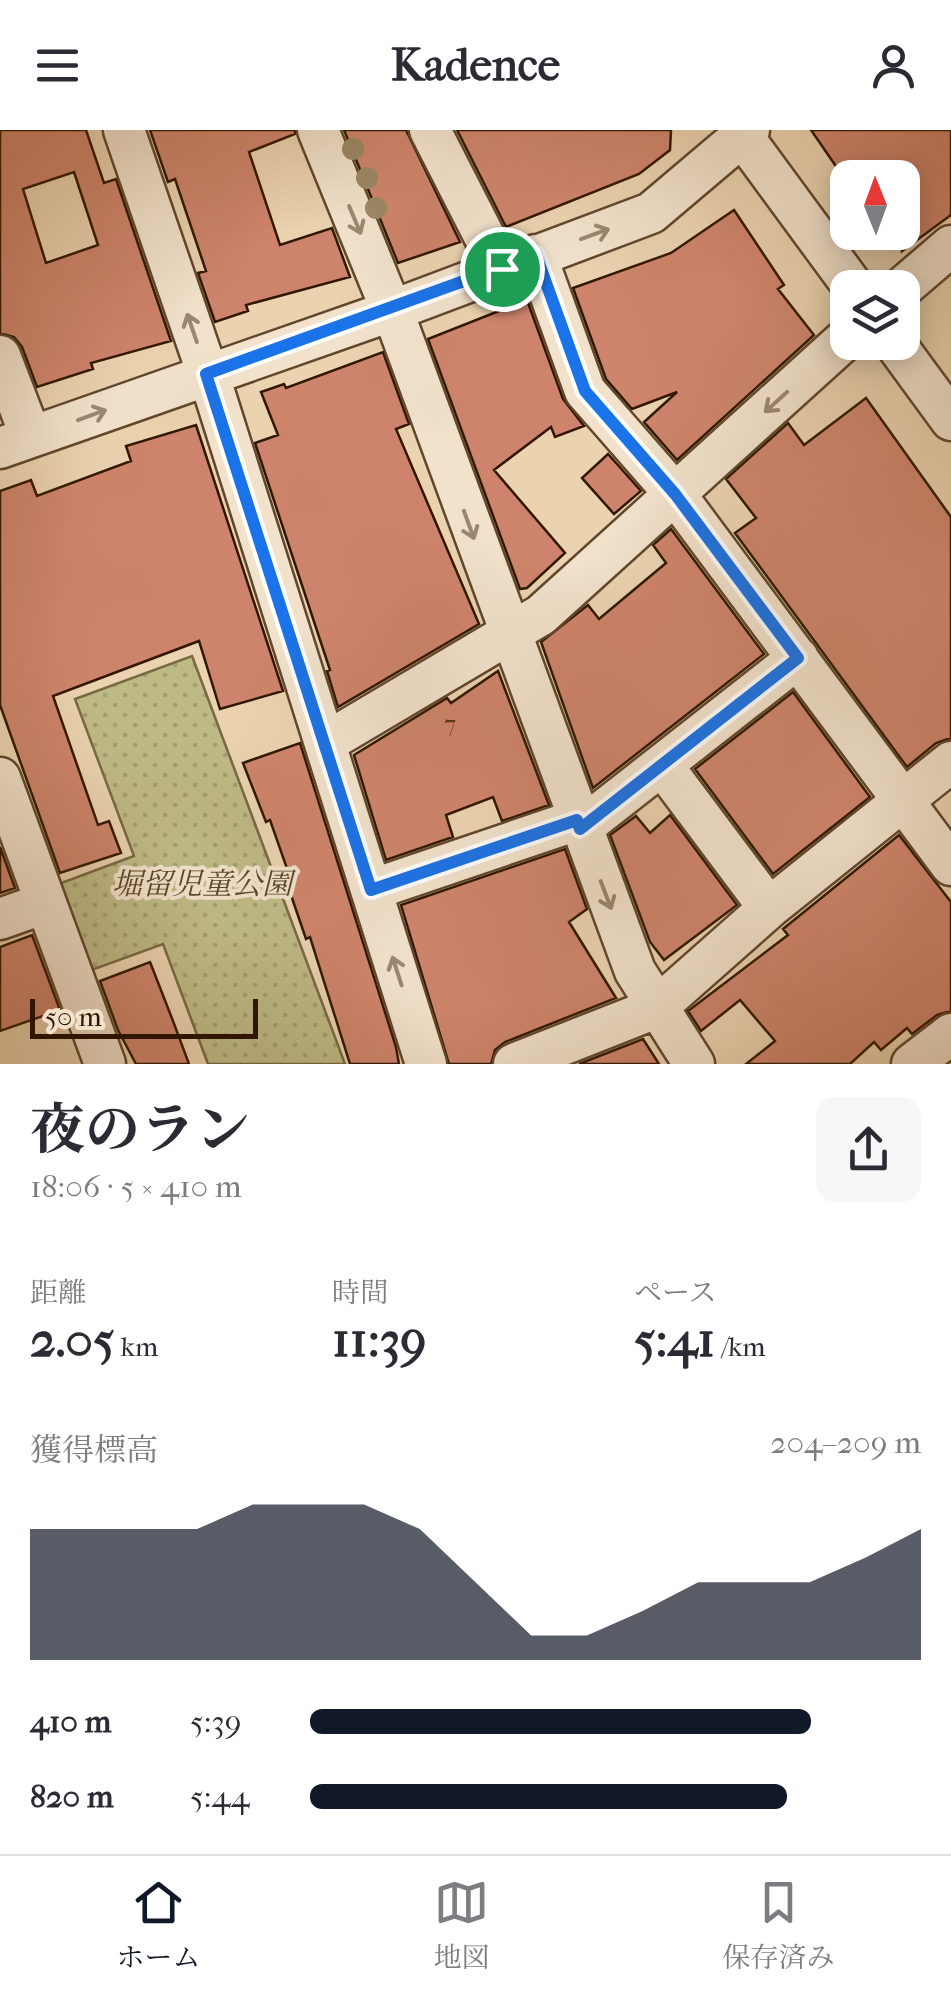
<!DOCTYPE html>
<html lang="ja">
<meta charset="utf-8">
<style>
body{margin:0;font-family:"IM FELL French Canon","Noto Serif JP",serif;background:#f7f7f7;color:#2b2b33;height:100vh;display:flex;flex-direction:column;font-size:38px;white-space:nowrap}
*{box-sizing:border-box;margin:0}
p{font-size:32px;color:#7c7c81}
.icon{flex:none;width:55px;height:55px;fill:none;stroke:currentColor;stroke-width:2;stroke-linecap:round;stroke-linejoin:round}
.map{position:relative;height:934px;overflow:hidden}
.drawer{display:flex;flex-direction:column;background:#fff;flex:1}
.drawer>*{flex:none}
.needle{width:65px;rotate:359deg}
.tools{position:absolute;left:830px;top:30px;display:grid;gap:20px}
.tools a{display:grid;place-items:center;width:90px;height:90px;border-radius:20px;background:#fff;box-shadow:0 5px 25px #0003;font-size:50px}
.scale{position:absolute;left:30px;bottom:25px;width:228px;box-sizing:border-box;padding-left:10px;border:5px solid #311701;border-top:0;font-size:28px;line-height:35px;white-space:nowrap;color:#311701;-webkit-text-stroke:8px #f2e2cc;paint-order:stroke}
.pin{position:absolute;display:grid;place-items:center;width:85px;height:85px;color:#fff;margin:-42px;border:5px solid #fff;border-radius:50%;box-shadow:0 2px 10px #0007}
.round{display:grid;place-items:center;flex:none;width:105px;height:105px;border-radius:20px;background:#f7f7f7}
.head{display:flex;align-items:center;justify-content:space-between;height:170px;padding:0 30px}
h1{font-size:55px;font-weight:700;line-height:75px}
.stats{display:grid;grid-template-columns:repeat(3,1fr);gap:15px;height:170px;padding:10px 30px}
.stats div{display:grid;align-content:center}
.stats b{font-size:50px;font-weight:700}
.stats small{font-size:28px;font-weight:400}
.stats p{font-size:28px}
.chart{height:280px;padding:20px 30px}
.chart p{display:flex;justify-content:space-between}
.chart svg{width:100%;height:180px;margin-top:10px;fill:#111827;opacity:.7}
ul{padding:0 30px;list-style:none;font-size:32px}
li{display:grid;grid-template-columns:160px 120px 1fr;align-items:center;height:75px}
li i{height:25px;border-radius:12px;background:#111827}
header{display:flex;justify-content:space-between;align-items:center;height:130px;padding:0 30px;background:#fff;font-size:45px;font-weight:700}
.menu{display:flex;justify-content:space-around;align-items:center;height:140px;border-top:2px solid #e1e1e2;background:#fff;font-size:28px;color:#7c7c81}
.menu a{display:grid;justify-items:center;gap:5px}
.menu .selected{color:#111827}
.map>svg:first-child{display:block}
.park{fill:url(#park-dots);stroke:#786844;stroke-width:2.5}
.building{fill:#ce846c;stroke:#311701;stroke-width:2.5;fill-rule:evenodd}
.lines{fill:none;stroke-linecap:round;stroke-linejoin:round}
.minor-casing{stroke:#60462d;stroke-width:45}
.minor{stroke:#f2e2cc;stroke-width:40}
.tree{fill:#9c8766}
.oneway{stroke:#9b8771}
.route-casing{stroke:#fff;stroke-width:20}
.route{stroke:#1a73e8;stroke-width:12}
.labels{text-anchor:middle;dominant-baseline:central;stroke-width:8;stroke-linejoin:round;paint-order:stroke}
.number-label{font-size:25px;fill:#58321c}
.park-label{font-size:30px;font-style:italic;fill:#5b4829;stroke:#f2e2cc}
</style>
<header><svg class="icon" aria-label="menu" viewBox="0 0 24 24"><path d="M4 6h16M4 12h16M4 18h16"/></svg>Kadence<svg class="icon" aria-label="person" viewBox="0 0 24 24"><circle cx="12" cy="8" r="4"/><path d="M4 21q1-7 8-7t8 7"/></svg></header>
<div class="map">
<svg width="951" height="934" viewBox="0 0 951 934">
<defs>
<pattern id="park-dots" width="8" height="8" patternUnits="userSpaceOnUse" patternTransform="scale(2.5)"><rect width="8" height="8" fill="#beba86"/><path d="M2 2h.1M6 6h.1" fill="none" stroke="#a49f72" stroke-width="1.8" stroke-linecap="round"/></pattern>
</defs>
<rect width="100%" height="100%" fill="#ebd3b0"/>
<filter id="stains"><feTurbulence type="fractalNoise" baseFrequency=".002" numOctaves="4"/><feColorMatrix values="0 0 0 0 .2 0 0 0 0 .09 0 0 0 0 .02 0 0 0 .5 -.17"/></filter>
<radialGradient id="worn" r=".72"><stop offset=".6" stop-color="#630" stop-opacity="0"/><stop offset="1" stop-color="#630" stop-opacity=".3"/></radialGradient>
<!-- park -->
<path class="park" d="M 192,526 L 345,934 L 208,934 L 163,814 L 89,841 L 56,755 L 134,726 L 75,569 Z"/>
<!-- building -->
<path class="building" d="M 0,0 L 86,0 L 104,53 L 116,49 L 171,211 L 91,233 L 93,239 L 37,257 L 22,217 L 14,207 L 0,203 ZM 74,42 L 98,115 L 46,133 L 23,59 Z
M 150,0 L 295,0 L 295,4 L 249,22 L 280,115 L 332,98 L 350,147 L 246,175 L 248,181 L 215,192 L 198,143 L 206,141 L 175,49 L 168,52 Z
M 344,0 L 406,0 L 460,112 L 398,133 Z
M 457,0 L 671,0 L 670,20 L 639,44 L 506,97 Z
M 811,0 L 951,0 L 951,85 L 902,121 L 902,48 L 844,48 Z
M 734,80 L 784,155 L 778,159 L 814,205 L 677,330 L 644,292 L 677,262 L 632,279 L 606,249 L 573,158 L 671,123 Z
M 527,170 L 563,269 L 584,296 L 555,307 L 551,297 L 494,340 L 565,423 L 527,458 L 520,459 L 428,209 Z
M 383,222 L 409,294 L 396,299 L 479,494 L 338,577 L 327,541 L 330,540 L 255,313 L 278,305 L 261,262 L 284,254 L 286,258 Z
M 866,268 L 951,387 L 951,608 L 936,613 L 907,637 L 735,403 L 756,388 L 726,349 L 788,293 L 804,315 Z
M 196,295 L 283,561 L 220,579 L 199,511 L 53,566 L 98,695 L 109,691 L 121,723 L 60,743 L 0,575 L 0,361 L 31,350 L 37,366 L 131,331 L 126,316 Z
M 608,324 L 641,361 L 614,384 L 582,348 Z
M 671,399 L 764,524 L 593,658 L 541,512 L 588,475 L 599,489 L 666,433 L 653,415 Z
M 498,541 L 549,675 L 502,691 L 493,667 L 446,685 L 453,707 L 386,730 L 354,625 L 447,568 L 451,573 Z
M 793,562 L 870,667 L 773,744 L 695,639 Z
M 300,613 L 396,917 L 399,934 L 350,934 L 310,807 L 306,809 L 293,771 L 286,749 L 290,747 L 270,690 L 266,692 L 243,633 Z
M 670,685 L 737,775 L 664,830 L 650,812 L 610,705 L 636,686 L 650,703 Z
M 899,705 L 951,772 L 951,881 L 937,885 L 912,904 L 907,898 L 881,920 L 874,912 L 850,934 L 746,934 L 775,911 L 740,870 L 701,901 L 688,881 L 788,805 L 783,799 Z
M 0,717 L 15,758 L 0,763 Z
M 565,719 L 587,779 L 569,792 L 616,868 L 505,912 L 495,920 L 491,934 L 449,934 L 401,775 Z
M 32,805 L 60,880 L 0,901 L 0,817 Z
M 150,832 L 173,891 L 189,934 L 136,934 L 118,900 L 100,851 Z
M 643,909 L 659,934 L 579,934 Z"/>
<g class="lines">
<!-- minor casing -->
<g class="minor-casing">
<path id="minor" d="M 124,0 L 216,268 L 426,934
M 318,0 L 400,201 L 635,841 L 694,934
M 430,0 L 501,139
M 738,0 L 854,158
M 536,125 L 585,261 L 675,364 L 951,735
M 902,158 L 951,116
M 894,212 L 951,290
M 0,226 L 31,307
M 0,318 L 391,181 L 651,83 L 749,0
M 325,613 L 541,485 L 848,207
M 662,635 L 769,778
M 0,648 L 105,934
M 580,699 L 798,528
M 371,760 L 577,690
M 0,789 L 45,773
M 514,934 L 656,878 L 769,778 L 951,632
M 912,934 L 951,904"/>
</g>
<!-- minor -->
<use href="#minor" class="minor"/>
</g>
<!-- trees -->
<g class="tree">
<circle cx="353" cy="19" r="11"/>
<circle cx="367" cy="48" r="11"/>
<circle cx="376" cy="78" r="11"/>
</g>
<!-- one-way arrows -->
<defs><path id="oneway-shaft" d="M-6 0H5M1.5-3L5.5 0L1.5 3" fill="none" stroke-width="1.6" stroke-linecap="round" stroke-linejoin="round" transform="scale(2.5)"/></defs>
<g class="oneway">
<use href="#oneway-shaft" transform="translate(355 90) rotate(67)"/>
<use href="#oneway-shaft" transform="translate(595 104) rotate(-20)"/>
<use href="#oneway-shaft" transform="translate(192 198) rotate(-109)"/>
<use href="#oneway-shaft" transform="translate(776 272) rotate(138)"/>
<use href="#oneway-shaft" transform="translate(92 285) rotate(-20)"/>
<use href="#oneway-shaft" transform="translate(469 395) rotate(70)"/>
<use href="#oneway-shaft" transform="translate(606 765) rotate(69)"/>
<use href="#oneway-shaft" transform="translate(397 841) rotate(-108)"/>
</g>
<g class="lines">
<!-- route casing -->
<g class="route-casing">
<path id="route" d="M 536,125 L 585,261 L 675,364 L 798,528 L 580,699 L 577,690 L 371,760 L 206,244 Z"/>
</g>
<!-- route -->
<use href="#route" class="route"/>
</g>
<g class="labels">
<!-- number labels -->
<g class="number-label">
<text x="450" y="593">7</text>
</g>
<!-- park labels -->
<g class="park-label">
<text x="202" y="754">堀留児童公園</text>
</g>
</g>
<rect width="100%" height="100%" filter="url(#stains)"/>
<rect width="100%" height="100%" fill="url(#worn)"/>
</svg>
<div class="tools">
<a><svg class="needle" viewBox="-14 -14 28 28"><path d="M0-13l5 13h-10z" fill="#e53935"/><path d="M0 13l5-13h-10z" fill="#7c7c81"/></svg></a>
<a><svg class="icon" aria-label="layers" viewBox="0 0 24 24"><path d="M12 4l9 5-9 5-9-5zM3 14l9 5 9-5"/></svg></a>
</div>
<div class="scale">50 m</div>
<div class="pin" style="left:502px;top:139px;background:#1e9e55"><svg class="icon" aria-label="arrive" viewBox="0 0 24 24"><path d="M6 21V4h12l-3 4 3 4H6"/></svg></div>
</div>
<section class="drawer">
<div class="head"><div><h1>夜のラン</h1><p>18:06 · 5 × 410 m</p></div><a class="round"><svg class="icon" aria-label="share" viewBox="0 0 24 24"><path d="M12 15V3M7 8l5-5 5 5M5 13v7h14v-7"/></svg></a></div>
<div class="stats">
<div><p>距離</p><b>2.05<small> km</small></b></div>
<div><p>時間</p><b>11:39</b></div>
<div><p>ペース</p><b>5:41<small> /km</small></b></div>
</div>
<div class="chart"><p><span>獲得標高</span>204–209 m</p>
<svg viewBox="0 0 160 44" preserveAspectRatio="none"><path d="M0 44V12L10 12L20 12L30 12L40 6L50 6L60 6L70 12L80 25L90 38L100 38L110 32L120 25L130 25L140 25L150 19L160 12V44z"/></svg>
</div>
<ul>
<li><b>410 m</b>5:39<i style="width:82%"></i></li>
<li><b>820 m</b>5:44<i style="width:78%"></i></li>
</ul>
</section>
<nav class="menu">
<a class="selected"><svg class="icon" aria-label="home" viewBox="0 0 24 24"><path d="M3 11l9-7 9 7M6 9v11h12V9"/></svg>ホーム</a>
<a><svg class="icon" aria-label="map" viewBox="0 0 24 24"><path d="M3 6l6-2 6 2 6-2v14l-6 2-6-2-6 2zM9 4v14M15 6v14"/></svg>地図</a>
<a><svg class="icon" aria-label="saved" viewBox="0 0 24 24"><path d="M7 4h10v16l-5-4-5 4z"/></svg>保存済み</a>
</nav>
